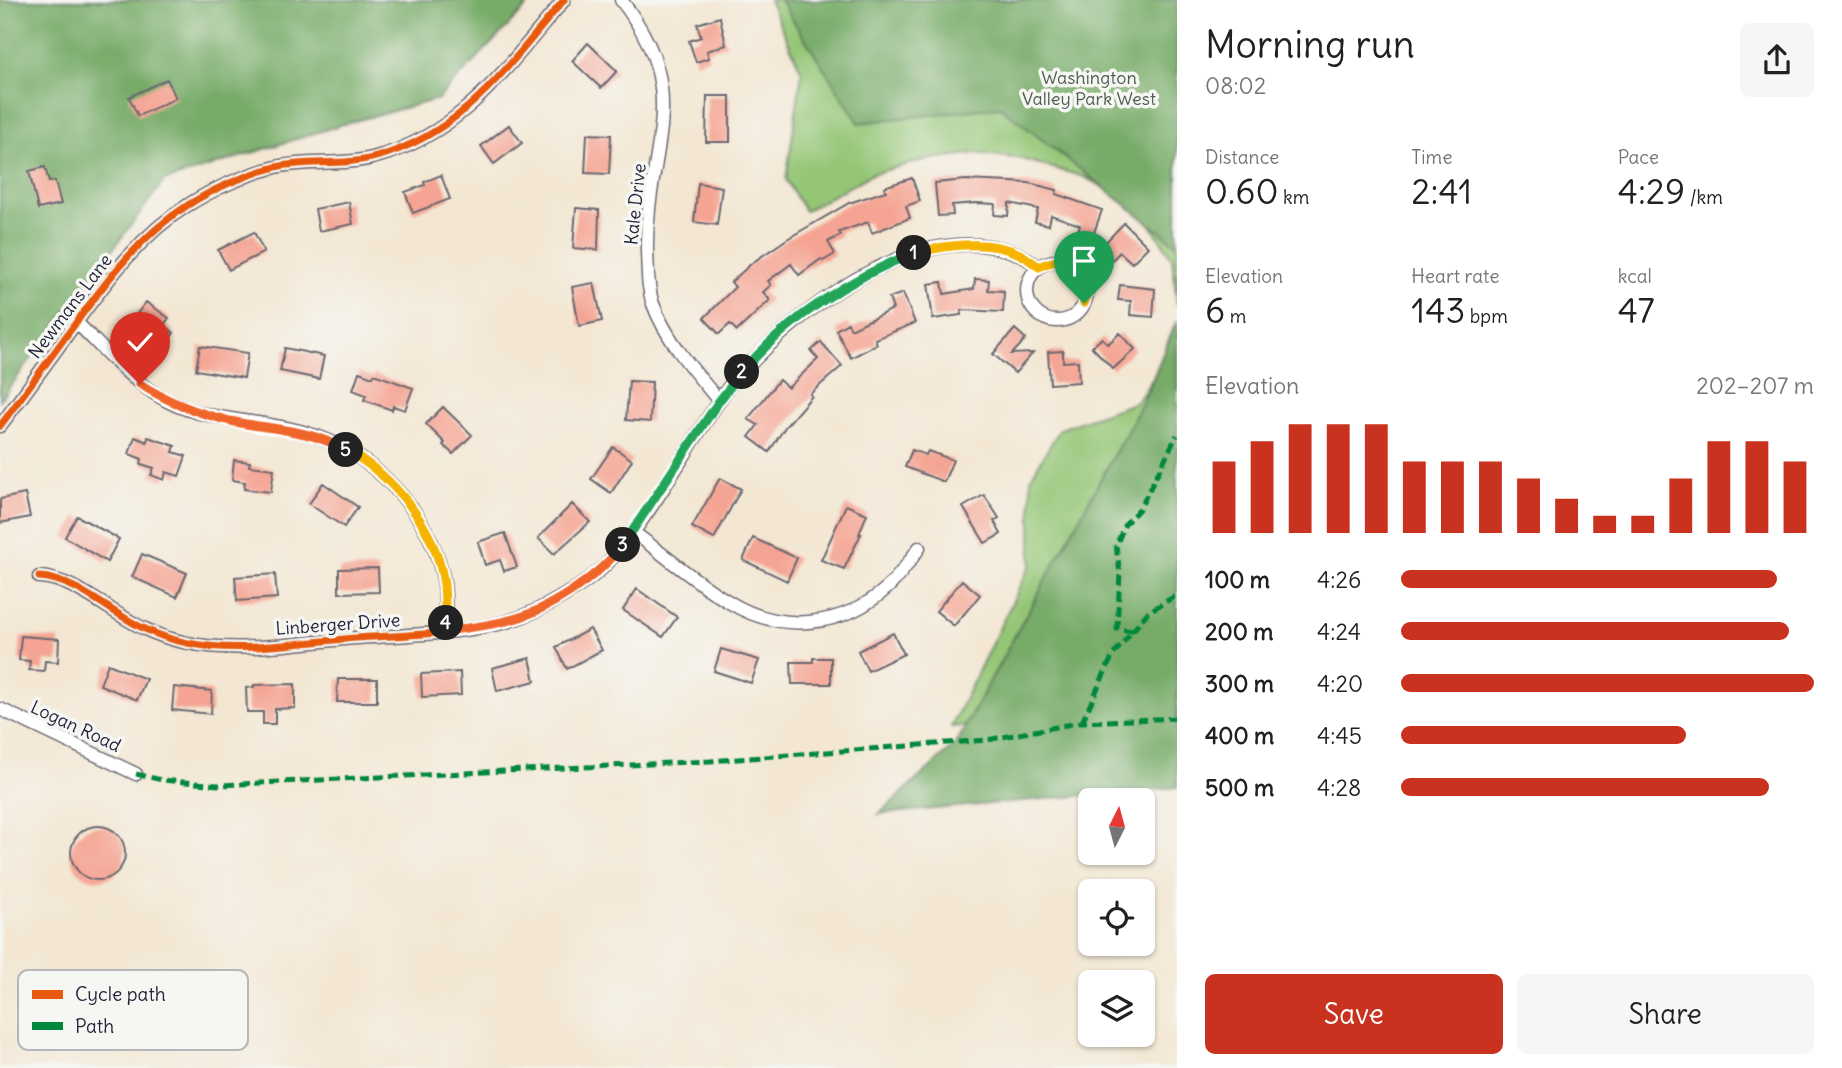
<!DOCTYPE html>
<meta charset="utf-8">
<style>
body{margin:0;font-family:Delius,sans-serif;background:#f6f6f6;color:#202124;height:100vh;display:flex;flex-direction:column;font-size:26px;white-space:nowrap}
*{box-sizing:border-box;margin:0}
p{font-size:23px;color:#757577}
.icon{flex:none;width:38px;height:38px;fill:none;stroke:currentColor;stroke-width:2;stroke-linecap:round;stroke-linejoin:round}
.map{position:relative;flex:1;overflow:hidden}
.side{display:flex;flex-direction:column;background:#fff;width:665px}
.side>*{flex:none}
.needle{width:46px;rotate:6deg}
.controls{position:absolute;left:1078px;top:788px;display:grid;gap:14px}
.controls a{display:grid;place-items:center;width:77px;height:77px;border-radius:10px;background:#fff;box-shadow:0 2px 5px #0004;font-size:35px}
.pin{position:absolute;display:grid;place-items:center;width:60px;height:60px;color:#fff;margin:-72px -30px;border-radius:50% 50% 50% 0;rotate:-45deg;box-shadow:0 0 7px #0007}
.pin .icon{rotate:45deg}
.km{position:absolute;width:35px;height:35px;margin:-18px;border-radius:50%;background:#222;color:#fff;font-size:19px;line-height:35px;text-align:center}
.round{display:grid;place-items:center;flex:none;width:74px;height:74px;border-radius:10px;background:#f6f6f6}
.summary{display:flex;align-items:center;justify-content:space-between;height:119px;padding:0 28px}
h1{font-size:38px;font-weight:600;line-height:52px}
.metrics{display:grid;grid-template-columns:repeat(3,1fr);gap:10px;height:119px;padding:7px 28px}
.metrics div{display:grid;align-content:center}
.metrics b{font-size:35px;font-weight:600}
.metrics small{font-size:19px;font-weight:400}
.metrics p{font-size:19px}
.chart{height:196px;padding:14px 28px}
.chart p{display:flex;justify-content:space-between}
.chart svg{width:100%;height:126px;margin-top:7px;stroke:#c8321e;stroke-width:6}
.action{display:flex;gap:14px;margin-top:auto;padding:14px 28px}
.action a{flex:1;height:80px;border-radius:10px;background:#c8321e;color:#fff;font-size:28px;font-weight:600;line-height:80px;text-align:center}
.action a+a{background:#f6f6f6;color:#202124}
ul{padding:0 28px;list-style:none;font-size:23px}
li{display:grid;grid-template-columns:112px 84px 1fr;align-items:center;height:52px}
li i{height:18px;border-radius:9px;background:#c8321e}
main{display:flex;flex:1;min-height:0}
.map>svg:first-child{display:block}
.green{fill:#94c676;stroke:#5b7458;stroke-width:2}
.forest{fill:#77ab67;stroke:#4c6651;stroke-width:2}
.building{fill:#f5a493}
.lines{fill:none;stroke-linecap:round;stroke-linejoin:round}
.minor-casing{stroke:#6b6770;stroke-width:15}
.minor{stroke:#fff;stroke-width:12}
.quiet{stroke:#00873e;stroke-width:5;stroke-dasharray:10 5;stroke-linecap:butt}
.cycleway-casing{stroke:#f6f6f2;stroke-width:11}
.cycleway{stroke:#e8590c;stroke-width:7}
.split-1-casing{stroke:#fff;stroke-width:14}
.split-2-casing{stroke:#fff;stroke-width:14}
.split-3-casing{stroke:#fff;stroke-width:14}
.split-4-casing{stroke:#fff;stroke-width:14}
.split-5-casing{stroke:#fff;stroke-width:14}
.split-6-casing{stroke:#fff;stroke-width:14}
.split-1{stroke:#f5b400;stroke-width:9}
.split-2{stroke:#22a559;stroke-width:9}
.split-3{stroke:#22a559;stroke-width:9}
.split-4{stroke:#f0652b;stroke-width:9}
.split-5{stroke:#f5b400;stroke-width:9}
.split-6{stroke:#f0652b;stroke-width:9}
.labels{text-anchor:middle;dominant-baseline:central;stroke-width:7;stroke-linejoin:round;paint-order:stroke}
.park-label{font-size:18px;fill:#4a5b50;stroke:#f6f6f2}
.street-label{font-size:18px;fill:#22223b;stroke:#f6f6f2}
.key{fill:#f6f6f2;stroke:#b6b6bb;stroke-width:2}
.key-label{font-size:19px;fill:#22223b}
</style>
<main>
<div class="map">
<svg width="1177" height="1068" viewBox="0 0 1177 1068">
<rect width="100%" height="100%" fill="#f6f6f2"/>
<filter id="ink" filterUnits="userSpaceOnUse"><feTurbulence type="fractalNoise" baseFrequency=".0143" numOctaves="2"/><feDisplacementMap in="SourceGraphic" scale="14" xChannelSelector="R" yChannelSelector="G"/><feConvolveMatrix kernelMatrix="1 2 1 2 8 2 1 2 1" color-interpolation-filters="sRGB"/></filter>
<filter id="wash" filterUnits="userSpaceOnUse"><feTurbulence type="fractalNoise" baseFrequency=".00686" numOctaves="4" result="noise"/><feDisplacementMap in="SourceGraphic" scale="28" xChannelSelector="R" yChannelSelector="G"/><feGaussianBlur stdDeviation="1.57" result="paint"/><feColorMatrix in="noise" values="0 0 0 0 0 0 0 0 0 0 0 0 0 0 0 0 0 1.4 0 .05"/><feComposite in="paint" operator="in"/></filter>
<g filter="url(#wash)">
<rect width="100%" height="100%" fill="#f3e7d3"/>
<!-- green -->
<path class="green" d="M 769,0 L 1177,0 L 1177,305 L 1172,258 L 1138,205 L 1084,177 L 1022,159 L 976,153 L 924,160 L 872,174 L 805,211 L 786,180 L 802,72 Z
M 1177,341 L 1024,722 L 951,727 L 1031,564 L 1031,477 L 1060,429 L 1137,402 Z"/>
<!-- forest -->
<path class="forest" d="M 0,0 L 533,0 L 438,99 L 347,123 L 164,181 L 0,400 Z
M 780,0 L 1177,0 L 1177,245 L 1000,107 L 859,123 Z
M 1177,320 L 1177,787 L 879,814 L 955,745 L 1143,402 Z"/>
<g id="blocks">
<!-- building -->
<path class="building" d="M 720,17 L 726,45 L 707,51 L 709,58 L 696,62 L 689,41 L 701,37 L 697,24 Z
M 588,43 L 617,71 L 601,88 L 572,61 Z
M 167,79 L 176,98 L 138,116 L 129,97 Z
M 707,96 L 730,96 L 730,142 L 706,142 Z
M 509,125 L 522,143 L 494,164 L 481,146 Z
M 587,134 L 611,135 L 609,174 L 585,173 Z
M 45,167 L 49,182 L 55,181 L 61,204 L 38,209 L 29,171 Z
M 441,175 L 450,199 L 413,213 L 405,192 L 425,185 L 424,182 Z
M 912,178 L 920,201 L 906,206 L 910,218 L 872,233 L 868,222 L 839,232 L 841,235 L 828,242 L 835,254 L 823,261 L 821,259 L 799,275 L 791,264 L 768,281 L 771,285 L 763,292 L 770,300 L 737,331 L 730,324 L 719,334 L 704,318 L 735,287 L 731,282 L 752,263 L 787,239 L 849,203 L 886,191 L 884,187 Z
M 966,180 L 1029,183 L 1057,190 L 1056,194 L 1102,210 L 1091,241 L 1076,236 L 1080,225 L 1051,215 L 1049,225 L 1035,222 L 1038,209 L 1009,203 L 1008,216 L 994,215 L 995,204 L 976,203 L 952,205 L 953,215 L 938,216 L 935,183 Z
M 698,183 L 722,187 L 717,225 L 694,222 Z
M 349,202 L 353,224 L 319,231 L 315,209 Z
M 576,208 L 599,210 L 598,250 L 573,248 Z
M 1124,223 L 1148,247 L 1132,263 L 1120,252 L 1111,261 L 1099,249 Z
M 254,232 L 264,252 L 229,270 L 218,250 Z
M 975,279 L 989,280 L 988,290 L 1004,291 L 1003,312 L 961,310 L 961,315 L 933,319 L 928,284 L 942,282 L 944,294 L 974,289 Z
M 594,283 L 602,321 L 579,326 L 572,287 Z
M 1120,285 L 1155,289 L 1153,317 L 1130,315 L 1131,301 L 1118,300 Z
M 903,293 L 915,323 L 875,339 L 877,344 L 851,358 L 836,330 L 848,323 L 851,329 L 893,309 L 889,298 Z
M 146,302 L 169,318 L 164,325 L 174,333 L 162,349 L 148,340 L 152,335 L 132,320 Z
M 1015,329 L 1026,339 L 1012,354 L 1033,353 L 1015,373 L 993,354 Z
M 1120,333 L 1135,349 L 1113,369 L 1092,347 L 1102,338 L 1108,344 Z
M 821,342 L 842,366 L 810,394 L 812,396 L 785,427 L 769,452 L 749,437 L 758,425 L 748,419 L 779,380 L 788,388 L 818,359 L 811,351 Z
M 200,346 L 248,353 L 244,378 L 196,370 Z
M 285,348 L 324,356 L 319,379 L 280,371 Z
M 1063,351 L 1063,362 L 1078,361 L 1079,382 L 1050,384 L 1048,352 Z
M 359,372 L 373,377 L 374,374 L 413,388 L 405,410 L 393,406 L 392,410 L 364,400 L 366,395 L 353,390 Z
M 629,381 L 652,382 L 650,422 L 626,420 Z
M 443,407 L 472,435 L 453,454 L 443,445 L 445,443 L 426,424 Z
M 135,437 L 147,442 L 148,437 L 175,446 L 173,452 L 186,456 L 179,476 L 166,472 L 164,480 L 151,475 L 154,468 L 141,464 L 142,459 L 129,454 Z
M 613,447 L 632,460 L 611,493 L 591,479 Z
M 912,450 L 926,455 L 928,451 L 953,460 L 944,482 L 905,467 Z
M 234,460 L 250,462 L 249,466 L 274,469 L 271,492 L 244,489 L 245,482 L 232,480 Z
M 720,478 L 741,489 L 714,539 L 692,527 Z
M 323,483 L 358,507 L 344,527 L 309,504 Z
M 25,494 L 30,517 L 0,523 L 0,499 Z
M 984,495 L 999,518 L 994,521 L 1001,534 L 985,543 L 963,507 Z
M 572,504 L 590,522 L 554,554 L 538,538 Z
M 846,505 L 867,514 L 859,534 L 861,534 L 844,569 L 821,560 Z
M 77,516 L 119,539 L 107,562 L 65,537 Z
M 505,533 L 517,567 L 504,571 L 500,560 L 485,565 L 478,542 Z
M 753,538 L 797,558 L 787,581 L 743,560 Z
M 142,554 L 187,573 L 177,597 L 132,577 Z
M 378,568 L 379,592 L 339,593 L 339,569 Z
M 275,574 L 277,598 L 237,601 L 235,577 Z
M 962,580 L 980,595 L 954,626 L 936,611 Z
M 637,589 L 677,617 L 663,637 L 623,610 Z
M 590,629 L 602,650 L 567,669 L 556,647 Z
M 893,633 L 904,654 L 868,671 L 858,651 Z
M 21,636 L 59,639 L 58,662 L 45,661 L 44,671 L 29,670 L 30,661 L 19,660 Z
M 721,649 L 759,660 L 751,683 L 714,671 Z
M 530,658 L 535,681 L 497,691 L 492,668 Z
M 813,658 L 831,658 L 831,684 L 792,684 L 791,662 L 813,662 Z
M 108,664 L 146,679 L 137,700 L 100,685 Z
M 460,672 L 461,695 L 422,697 L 421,674 Z
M 338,679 L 377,679 L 377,702 L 337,702 Z
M 295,684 L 295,708 L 275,709 L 275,724 L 263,724 L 263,712 L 247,712 L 246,688 L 254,687 L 254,685 Z
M 174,687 L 212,691 L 211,714 L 172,710 Z
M71 853a27 27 0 1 1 54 0a27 27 0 1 1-54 0Z"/>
</g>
</g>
<g filter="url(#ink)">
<use href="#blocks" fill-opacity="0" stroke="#6b6770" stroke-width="2"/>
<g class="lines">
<!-- minor casing -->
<g class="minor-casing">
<path id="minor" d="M 621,0 C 696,96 645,148 647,251 C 648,269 647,287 653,304 C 667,341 694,371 719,401
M1027 291a30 30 0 1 1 60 0a30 30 0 1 1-60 0Z
M 76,322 C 108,353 137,389 178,406 C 219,422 262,420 303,432 C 371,450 432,512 444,583 C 446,599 445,615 446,631
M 0,426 C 24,394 48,361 72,328 C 106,282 139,236 188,205 C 213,189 247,174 276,167 C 308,160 344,166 376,157 C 464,133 508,65 564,0
M 633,532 C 665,555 695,582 729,602 C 781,634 844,628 889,586 C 900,575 910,561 919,548
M 39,577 C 74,578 111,613 143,628 C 157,635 172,640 188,643 C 240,654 303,642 356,638 C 403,635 465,634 509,621 C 540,612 591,583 612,558 C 657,507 689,443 728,388 C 790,315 914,215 1016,253 C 1024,256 1032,262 1039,267
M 0,709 L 136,774"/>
</g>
<!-- minor -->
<use href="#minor" class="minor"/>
<!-- quiet -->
<path class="quiet" d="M 1133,631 L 1117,629 L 1120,573 L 1116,546 L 1125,524 L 1140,508 L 1177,435
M 1082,722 L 1113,655 L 1148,612 L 1177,595
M 136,774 L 162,780 L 218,785 L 710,761 L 987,740 L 1082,722 L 1177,718"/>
<!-- cycleway casing -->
<g class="cycleway-casing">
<path id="cycleway" d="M 0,426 C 24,394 48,361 72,328 C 106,282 139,236 188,205 C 213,189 247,174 276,167 C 308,160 344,166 376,157 C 464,133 508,65 564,0
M 39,577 C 74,578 111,613 143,628 C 157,635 172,640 188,643 C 240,654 303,642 356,638 C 403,635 465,634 509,621 C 540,612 591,583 612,558 C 657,507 689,443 728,388 C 790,315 914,215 1016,253 C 1024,256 1032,262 1039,267"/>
</g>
<!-- cycleway -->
<use href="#cycleway" class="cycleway"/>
</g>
</g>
<g class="lines" filter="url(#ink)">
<!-- split-1 casing -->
<g class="split-1-casing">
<path id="split-1" d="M 914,253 C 946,245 989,239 1020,254 C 1026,257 1033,263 1039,267 C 1068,251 1094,272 1084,303"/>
</g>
<!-- split-2 casing -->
<g class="split-2-casing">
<path id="split-2" d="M 742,372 C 787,319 850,278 914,253"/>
</g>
<!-- split-3 casing -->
<g class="split-3-casing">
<path id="split-3" d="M 623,545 L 719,401 L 742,372"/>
</g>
<!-- split-4 casing -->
<g class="split-4-casing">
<path id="split-4" d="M 446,623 L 446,631 C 466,628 486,626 506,621 C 547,612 597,578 623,545"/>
</g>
<!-- split-5 casing -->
<g class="split-5-casing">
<path id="split-5" d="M 346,450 C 394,476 437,529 444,585 C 445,597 445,610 446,623"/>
</g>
<!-- split-6 casing -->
<g class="split-6-casing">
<path id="split-6" d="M 140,384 C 168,402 197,413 230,421 C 272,430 306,428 346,450"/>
</g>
<!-- split-1 -->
<use href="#split-1" class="split-1"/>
<!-- split-2 -->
<use href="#split-2" class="split-2"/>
<!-- split-3 -->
<use href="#split-3" class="split-3"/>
<!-- split-4 -->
<use href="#split-4" class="split-4"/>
<!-- split-5 -->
<use href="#split-5" class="split-5"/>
<!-- split-6 -->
<use href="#split-6" class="split-6"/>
</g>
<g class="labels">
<!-- park labels -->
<g class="park-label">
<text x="1089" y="77">Washington<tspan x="1089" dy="21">Valley Park West</tspan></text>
</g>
<!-- street labels -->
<g class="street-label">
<text transform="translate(635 204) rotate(-84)">Kale Drive</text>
<text transform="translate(70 306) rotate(-53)">Newmans Lane</text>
<text transform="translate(338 624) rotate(-4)">Linberger Drive</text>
<text transform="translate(76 726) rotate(25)">Logan Road</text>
</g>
</g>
<!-- legend -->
<rect x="18" y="970" width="230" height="80" rx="10" class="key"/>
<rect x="32" y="990" width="31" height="9" fill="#e8590c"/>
<rect x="32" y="1022" width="31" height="8" fill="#00873e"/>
<g class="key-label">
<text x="75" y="1001">Cycle path</text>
<text x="75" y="1033">Path</text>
</g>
</svg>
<div class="controls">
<a><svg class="needle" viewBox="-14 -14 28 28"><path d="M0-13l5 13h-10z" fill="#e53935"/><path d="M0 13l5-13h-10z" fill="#757577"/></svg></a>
<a><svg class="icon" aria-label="locate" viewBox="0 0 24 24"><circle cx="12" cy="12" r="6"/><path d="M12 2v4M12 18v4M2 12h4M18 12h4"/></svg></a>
<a><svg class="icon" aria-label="layers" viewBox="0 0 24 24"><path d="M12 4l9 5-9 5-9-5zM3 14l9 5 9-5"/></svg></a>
</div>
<div class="pin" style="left:1084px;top:303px;background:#1e9e55"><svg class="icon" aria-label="arrive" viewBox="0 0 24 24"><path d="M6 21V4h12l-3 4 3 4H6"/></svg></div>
<div class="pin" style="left:140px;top:384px;background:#d93025"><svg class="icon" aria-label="check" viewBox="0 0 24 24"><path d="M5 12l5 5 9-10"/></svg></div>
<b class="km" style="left:914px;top:253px">1</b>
<b class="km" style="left:742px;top:372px">2</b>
<b class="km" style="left:623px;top:545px">3</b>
<b class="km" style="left:446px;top:623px">4</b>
<b class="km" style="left:346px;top:450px">5</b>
</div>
<section class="side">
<div class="summary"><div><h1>Morning run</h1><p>08:02</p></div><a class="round"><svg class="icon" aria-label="share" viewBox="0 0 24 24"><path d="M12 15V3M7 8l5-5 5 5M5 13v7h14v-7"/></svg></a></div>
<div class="metrics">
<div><p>Distance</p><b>0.60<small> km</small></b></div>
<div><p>Time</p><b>2:41</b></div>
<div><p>Pace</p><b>4:29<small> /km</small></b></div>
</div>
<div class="metrics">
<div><p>Elevation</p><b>6<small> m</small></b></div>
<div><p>Heart rate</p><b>143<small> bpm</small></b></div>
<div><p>kcal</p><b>47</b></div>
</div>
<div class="chart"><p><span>Elevation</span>202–207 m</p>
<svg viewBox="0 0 160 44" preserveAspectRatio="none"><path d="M5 44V19M15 44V12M25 44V6M35 44V6M45 44V6M55 44V19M65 44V19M75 44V19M85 44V25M95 44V32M105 44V38M115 44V38M125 44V25M135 44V12M145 44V12M155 44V19"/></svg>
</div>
<ul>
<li><b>100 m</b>4:26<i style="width:91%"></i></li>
<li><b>200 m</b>4:24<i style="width:94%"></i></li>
<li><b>300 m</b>4:20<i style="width:100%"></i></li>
<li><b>400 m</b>4:45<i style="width:69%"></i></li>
<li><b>500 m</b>4:28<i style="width:89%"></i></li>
</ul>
<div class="action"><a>Save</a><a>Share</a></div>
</section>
</main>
